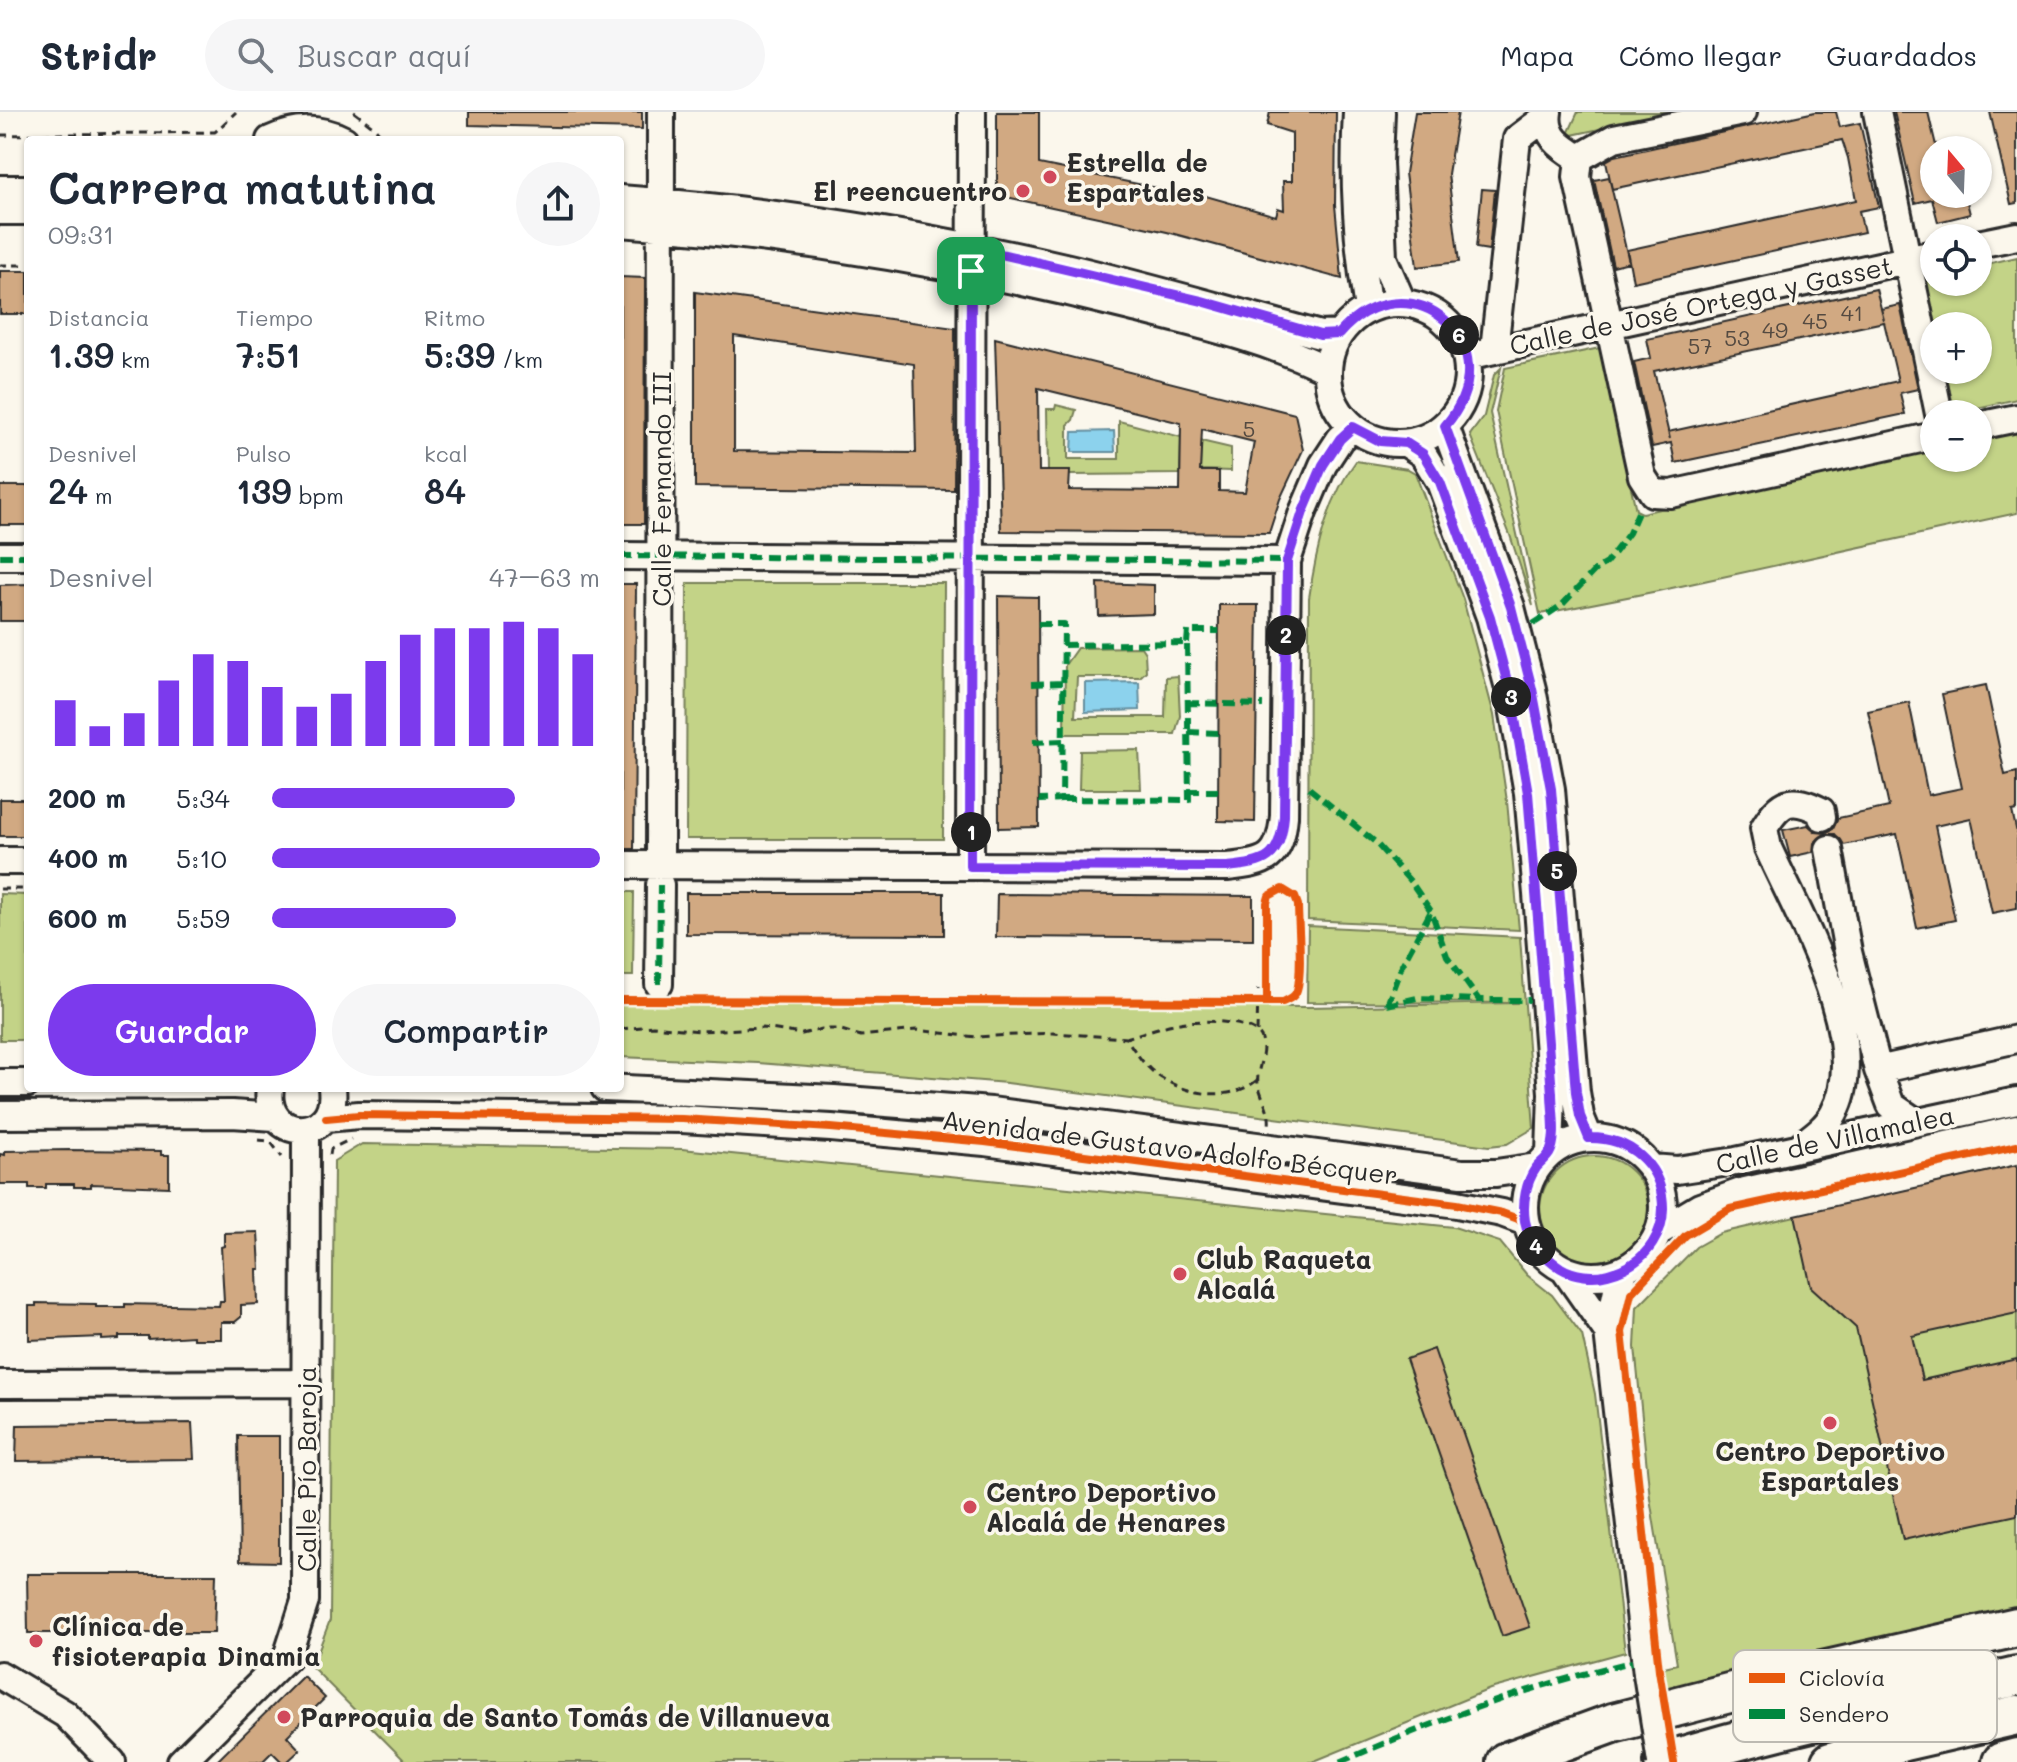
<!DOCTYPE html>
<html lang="es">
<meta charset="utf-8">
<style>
body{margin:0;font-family:Mali,sans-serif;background:#f6f6f7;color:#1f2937;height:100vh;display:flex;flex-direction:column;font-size:30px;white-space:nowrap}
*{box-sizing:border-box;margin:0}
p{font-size:26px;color:#747a83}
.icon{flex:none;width:44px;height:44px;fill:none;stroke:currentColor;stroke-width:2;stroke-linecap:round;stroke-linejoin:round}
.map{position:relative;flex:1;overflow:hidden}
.side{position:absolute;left:24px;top:24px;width:600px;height:956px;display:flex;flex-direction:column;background:#fff;border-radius:8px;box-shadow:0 2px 6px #0004}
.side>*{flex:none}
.needle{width:52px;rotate:341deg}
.buttons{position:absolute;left:1920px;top:24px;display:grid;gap:16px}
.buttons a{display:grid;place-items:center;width:72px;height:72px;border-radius:50%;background:#fff;box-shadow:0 2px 6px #0004;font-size:40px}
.pin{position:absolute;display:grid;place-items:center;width:68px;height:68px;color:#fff;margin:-34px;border-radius:16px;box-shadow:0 4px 12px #0006}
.km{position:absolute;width:40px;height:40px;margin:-20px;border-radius:50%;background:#222;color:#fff;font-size:22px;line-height:40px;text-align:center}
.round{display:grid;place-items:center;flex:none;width:84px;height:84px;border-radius:42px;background:#f6f6f7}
.summary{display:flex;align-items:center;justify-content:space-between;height:136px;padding:0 24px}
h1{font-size:44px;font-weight:600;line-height:60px}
.stats{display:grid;grid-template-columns:repeat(3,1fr);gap:12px;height:136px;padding:8px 24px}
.stats div{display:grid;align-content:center}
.stats b{font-size:34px;font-weight:600}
.stats small{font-size:22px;font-weight:400}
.stats p{font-size:22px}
.chart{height:224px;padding:16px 24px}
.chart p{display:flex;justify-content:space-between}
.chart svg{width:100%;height:144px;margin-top:8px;stroke:#7c3aed;stroke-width:6}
.action{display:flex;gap:16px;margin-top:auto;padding:16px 24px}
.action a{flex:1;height:92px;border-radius:48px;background:#7c3aed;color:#fff;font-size:32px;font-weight:600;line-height:92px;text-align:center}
.action a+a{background:#f6f6f7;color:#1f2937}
ul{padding:0 24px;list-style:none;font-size:26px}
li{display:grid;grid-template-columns:128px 96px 1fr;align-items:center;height:60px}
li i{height:20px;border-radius:10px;background:#7c3aed}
header{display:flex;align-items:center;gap:48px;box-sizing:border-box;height:112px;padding:0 40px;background:#fff;border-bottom:2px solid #e0e1e3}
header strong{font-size:38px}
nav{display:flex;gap:44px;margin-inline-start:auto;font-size:28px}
.search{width:560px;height:72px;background:#f6f6f7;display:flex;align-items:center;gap:20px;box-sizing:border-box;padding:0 28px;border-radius:44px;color:#747a83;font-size:30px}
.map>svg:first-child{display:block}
.green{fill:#c3d387;stroke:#777f59;stroke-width:2}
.water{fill:#8cd2ed;stroke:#658f9f;stroke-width:2}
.building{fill:#d1a982;stroke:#2b2b2b;stroke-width:2;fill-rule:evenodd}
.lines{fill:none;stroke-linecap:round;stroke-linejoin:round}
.minor-casing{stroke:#2b2b2b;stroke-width:32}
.highway-casing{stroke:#2b2b2b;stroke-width:44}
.path{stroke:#2b2b2b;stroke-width:3;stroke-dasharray:8 6;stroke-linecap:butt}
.minor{stroke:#fbf7ec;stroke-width:26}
.highway{stroke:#fbf7ec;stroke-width:38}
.minor-bridge-casing{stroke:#2b2b2b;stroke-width:32;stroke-linecap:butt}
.minor-bridge{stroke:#fbf7ec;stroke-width:26}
.quiet{stroke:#00873e;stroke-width:6;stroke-dasharray:12 6;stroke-linecap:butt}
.cycleway-casing{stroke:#fbf7ec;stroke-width:13}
.cycleway{stroke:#e8590c;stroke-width:8}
.route-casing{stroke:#fff;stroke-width:16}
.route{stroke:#7c3aed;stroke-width:10}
.poi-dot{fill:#d1495b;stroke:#fbf7ec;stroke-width:3}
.labels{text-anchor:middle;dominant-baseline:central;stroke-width:7;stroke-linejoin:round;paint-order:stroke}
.number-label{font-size:22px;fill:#544a41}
.poi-label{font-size:26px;font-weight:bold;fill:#2b2b2b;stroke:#fbf7ec;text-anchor:start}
.street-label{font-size:26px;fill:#2b2b2b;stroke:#fbf7ec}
.key{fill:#fbf7ec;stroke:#bdbab2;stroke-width:2}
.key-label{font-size:22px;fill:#2b2b2b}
</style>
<header>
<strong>Stridr</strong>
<div class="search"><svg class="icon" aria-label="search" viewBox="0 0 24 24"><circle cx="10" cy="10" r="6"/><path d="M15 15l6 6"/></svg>Buscar aquí</div>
<nav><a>Mapa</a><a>Cómo llegar</a><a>Guardados</a></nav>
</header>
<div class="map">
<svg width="2017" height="1650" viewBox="0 0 2017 1650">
<rect width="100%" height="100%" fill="#fbf7ec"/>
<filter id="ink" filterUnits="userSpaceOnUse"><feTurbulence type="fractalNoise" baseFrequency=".0125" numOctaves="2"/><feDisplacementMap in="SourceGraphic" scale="16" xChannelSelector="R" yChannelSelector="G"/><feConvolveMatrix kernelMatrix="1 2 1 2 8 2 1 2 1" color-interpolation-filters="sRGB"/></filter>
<g filter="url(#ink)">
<!-- green -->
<path class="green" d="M 1578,0 L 1679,0 L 1567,24 Z
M 2017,145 L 2017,287 L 1955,301 L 1945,258 L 1978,258 L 1978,214 L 1936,214 L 1925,165 L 1934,163 L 1934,170 L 1978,170 L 1978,154 Z
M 1600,236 L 1636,398 L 1642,401 L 1934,336 L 1934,346 L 1978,346 L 1978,327 L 2017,318 L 2017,401 L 1658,479 L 1540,502 L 1496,299 L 1505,256 Z
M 1501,256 L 1490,301 L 1533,494 L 1510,423 L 1470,323 L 1484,304 L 1494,263 Z
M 1056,293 L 1076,298 L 1073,308 L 1068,313 L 1068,347 L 1119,347 L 1119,309 L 1181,325 L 1180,362 L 1070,363 L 1048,359 L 1047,297 L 1055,297 Z
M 1201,329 L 1231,336 L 1231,359 L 1200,358 Z
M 1356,349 L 1408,357 L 1415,361 L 1463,487 L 1494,603 L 1507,689 L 1519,818 L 1308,808 L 1309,486 C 1316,439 1327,388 1356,349 Z
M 687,471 L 944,471 L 943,727 L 686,727 Z
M 1141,535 L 1145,541 L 1146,559 L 1140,565 L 1077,565 L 1075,605 L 1165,605 L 1166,565 L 1178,564 L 1180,604 L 1175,622 L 1064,622 L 1065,553 L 1077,536 Z
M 1139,638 L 1141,677 L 1079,677 L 1080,639 Z
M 620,780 L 634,780 L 633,864 L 620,864 Z
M 0,782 L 28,783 L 28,928 L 0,928 Z
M 1308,814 L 1520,825 L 1534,1016 L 1507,1032 L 1489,1034 L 1007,971 L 758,951 L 620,945 L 620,891 L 1307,895 L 1518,891 L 1307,890 Z
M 362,1032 L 682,1037 L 1454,1115 L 1500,1130 L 1527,1163 L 1552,1183 L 1582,1223 L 1595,1282 L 1625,1540 L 1490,1577 L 1312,1650 L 406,1650 L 312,1555 L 330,1508 L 334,1049 Z
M1540 1098a54 54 0 1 1 108 0a54 54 0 1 1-108 0Z
M 2017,1053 L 2017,1499 L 1666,1579 L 1664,1555 L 1677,1552 L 1650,1386 L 1635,1235 L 1637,1195 L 1696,1135 L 1721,1121 Z"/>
<!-- water -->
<path class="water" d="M 1114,319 L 1115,340 L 1072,340 L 1073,320 Z
M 1139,570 L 1140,598 L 1085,600 L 1085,571 Z"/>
<!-- building -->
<path class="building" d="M 469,0 L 642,0 L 642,17 L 469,13 Z
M 997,0 L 1039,0 L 1039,52 L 1192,83 L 1192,80 L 1276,104 L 1278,96 L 1284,98 L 1283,69 L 1292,69 L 1292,21 L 1267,13 L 1270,0 L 1336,0 L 1335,93 L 1342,167 L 1167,120 L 997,83 Z
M 1415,0 L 1458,0 L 1448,62 L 1459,150 L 1417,155 L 1405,61 Z
M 1815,0 L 1836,0 L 1840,15 L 1860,11 L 1879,95 L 1859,99 L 1864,120 L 1633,170 L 1627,138 L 1856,88 L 1848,46 L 1842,28 L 1612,77 L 1606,49 L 1615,44 Z
M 1894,0 L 1928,0 L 1937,38 L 1934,38 L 1934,82 L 1965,82 L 1970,102 L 1938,110 L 1932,87 L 1915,91 Z
M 1990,0 L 2017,0 L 2017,91 L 2011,92 Z
M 1609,65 L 1629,150 L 1613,154 L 1594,68 Z
M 1482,77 L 1495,78 L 1489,138 L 1476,136 Z
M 0,159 L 28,159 L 28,202 L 0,202 Z
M 620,165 L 645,166 L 644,412 L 620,412 Z
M 1876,177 L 1884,208 L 1881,197 L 1900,193 L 1918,277 L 1900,281 L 1905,302 L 1675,351 L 1671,331 L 1652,335 L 1634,250 L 1651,246 L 1647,227 ZM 1884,210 L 1898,269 L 1668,320 L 1670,327 L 1654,259 Z
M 695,180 L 955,216 L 954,378 L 695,375 ZM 734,224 L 914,252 L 916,341 L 734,339 Z
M 995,226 L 1295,302 L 1303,338 L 1280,387 L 1269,421 L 1001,419 ZM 1038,276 L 1181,311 L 1180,379 L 1069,378 L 1070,359 L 1039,359 ZM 1202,317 L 1254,330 L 1245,380 L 1219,379 L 1219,359 L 1200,359 Z
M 0,374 L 28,374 L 28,413 L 0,413 Z
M 1098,471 L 1154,473 L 1154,502 L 1099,504 Z
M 28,472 L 28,509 L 0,509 L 0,473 Z
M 620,472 L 636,472 L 634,737 L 620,737 Z
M 998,484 L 1038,485 L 1039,715 L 999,716 Z
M 1219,493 L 1258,493 L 1255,710 L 1218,709 Z
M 1986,573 L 2005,663 L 2017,660 L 2017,698 L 2012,699 L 2017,721 L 2017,796 L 1992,801 L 1971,706 L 1935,714 L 1955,808 L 1917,816 L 1897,722 L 1844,733 L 1835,722 L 1825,722 L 1814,731 L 1813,740 L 1790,745 L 1783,718 L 1808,713 L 1816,720 L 1825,721 L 1833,717 L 1838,706 L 1889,695 L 1868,599 L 1909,590 L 1928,683 L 1962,676 L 1942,582 Z
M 0,687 L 28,687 L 28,724 L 0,724 Z
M 686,781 L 944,781 L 944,823 L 686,822 Z
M 997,782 L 1253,784 L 1253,827 L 996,825 Z
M 69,1038 L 161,1039 L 161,1043 L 169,1043 L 169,1075 L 91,1072 L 91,1075 L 74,1075 L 74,1072 L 46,1072 L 46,1076 L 29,1076 L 29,1072 L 0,1072 L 0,1042 L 5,1043 L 5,1039 Z
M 2017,1053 L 2017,1201 L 1912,1224 L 1922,1268 L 2017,1247 L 2017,1403 L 1903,1428 L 1856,1216 L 1811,1175 L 1795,1103 Z
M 258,1120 L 260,1157 L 257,1157 L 258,1192 L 241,1193 L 241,1205 L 235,1210 L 221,1210 L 221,1227 L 193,1227 L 193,1224 L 148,1227 L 148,1224 L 119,1224 L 119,1227 L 102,1228 L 102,1225 L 29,1228 L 29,1194 L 36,1194 L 36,1191 L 96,1192 L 96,1195 L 125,1195 L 125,1192 L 219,1194 L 220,1189 L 224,1189 L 221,1135 L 224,1134 L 224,1121 Z
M 1434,1237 L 1530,1515 L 1502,1524 L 1406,1247 Z
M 192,1311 L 194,1347 L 16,1349 L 17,1313 Z
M 238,1324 L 279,1324 L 279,1450 L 240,1449 Z
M 27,1462 L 216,1462 L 214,1521 L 28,1521 Z
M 303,1564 L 325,1586 L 287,1624 L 300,1638 L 287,1650 L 282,1650 L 272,1640 L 262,1650 L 216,1650 Z"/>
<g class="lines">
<!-- minor casing -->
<g class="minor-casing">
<path id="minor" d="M 1357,0 C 1353,66 1357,131 1368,197
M 1381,0 L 1379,51 L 1383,146 L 1402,190
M 1548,0 C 1544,24 1561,35 1579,46
M 1743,0 L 1614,26 L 1579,46 L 1577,65 L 1642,364 L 1653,381 L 1671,382 L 1934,324
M 1877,0 L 1939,302
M 270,28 C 296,16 318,15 344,28
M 0,77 L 28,77
M 620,87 C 771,98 921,122 1069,156 C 1153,176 1236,200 1320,223 L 1339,222
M 0,99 L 28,99
M 620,111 C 792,124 963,153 1130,195 C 1197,212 1266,227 1328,258
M 1978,132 L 2017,124
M1328 261a70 70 0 1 1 140 0a70 70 0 1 1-140 0Z
M 1494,238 L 1517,27 L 1546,5
M 1467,244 L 1934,142
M 1445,314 L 1511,495 L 1532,577 L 1551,677 L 1576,980 L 1580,1004 L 1589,1026
M 1978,314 L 2017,306
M 1406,331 L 1423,342 L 1440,370 L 1490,505 L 1511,584 L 1528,681 L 1537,782 L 1552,981 L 1550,1041
M 0,444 L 28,444
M 620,444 L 1287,449
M 1829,737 L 1848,840 L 1878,958 L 1891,993 L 1916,1010
M 0,749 L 28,749
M 620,753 L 1227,755 C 1267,751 1280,747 1284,704 L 1287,449 L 1303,400 L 1323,353 L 1340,327 L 1353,315
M 660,753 L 661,0
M 970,754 L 972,0
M 659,872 L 660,773
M 1878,958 L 2017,927
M 0,971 L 28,971
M 270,976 C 262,1030 339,1032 332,976
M 605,976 L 834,987 L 991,999 L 1462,1061 L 1496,1061 L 1537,1055
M 0,1003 L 232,1002 L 275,1005
M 326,1006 L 359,1003 L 682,1007 L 831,1016 L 985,1030 L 1457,1092 L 1502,1101 L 1526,1110
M1525 1095a69 69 0 1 1 138 0a69 69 0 1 1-138 0Z
M 1799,1035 C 1812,1025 1827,1015 1834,1001 C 1873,930 1798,803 1768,736 L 1764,716 C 1781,688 1791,684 1821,699 L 1822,705
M 1652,1056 L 1677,1058 L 1736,1049 L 2017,989
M 1660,1119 L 1700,1095 L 1741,1080 L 2017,1017
M 1625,1157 L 1617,1178 L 1608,1220 L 1647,1562
M 1566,1160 L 1608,1220
M 0,1272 L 307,1271
M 0,1563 L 65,1602 L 112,1650
M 181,1650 L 287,1545 L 305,1489 L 306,1017"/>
</g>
<!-- highway casing -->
<g class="highway-casing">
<path id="highway" d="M 1506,1650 L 1613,1611 L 1756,1574 L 2017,1515
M 1664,1650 C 1780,1614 1899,1590 2017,1564
M 1831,1650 L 1904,1629 L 2017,1603
M 2002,1650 L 2017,1646"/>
</g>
<!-- path -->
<path class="path" d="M 354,0 L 374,15 L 385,28
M 0,23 L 215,20 L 236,0
M 0,153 L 28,153
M 0,777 L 28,777
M 620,917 L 653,914 L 699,919 L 763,916 L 802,922 L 822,917 L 838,917 L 861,924 L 916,918 L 976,925 L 1053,921 L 1126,926
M 1257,920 L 1258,877
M 1257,968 C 1229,993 1175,981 1150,957 C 1140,948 1133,936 1126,926 C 1146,920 1166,912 1187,910 C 1204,908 1257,908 1262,928 C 1266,943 1256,958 1258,971 C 1261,986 1271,999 1269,1013
M 258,1028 L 270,1029 L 282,1045
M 330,1043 L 331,1037 L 351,1027"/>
<!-- minor -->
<use href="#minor" class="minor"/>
<!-- highway -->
<use href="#highway" class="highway"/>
<!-- minor-bridge casing -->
<g class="minor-bridge-casing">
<path id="minor-bridge" d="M 1647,1562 L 1661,1650"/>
</g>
<!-- minor-bridge -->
<use href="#minor-bridge" class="minor-bridge"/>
<!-- quiet -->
<path class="quiet" d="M 0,444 L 28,444
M 620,444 L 1287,449
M 1038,512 L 1064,512 L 1062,687 L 1039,688
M 1533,512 L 1562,493 L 1596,457 L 1606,451 L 1629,421 L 1640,396
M 1187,531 L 1188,519 L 1219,519
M 1032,572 L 1063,571
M 1188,591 L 1263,593
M 1188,620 L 1219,621
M 1033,630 L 1063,629
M 1309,676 L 1375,730 L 1411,770 L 1431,799 L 1447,844 L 1479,888 L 1530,888
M 1188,679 L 1219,679
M 1062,687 L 1189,688 L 1187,531 L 1064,533
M 659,872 L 660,773
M 1387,893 L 1402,853 L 1431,799
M 1387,893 L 1417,886 L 1479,888
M 1340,1650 C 1436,1609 1530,1573 1632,1550"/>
<!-- cycleway casing -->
<g class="cycleway-casing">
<path id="cycleway" d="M 620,888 L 1283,890 C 1289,887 1295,885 1297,878 C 1303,860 1298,813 1298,793 L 1295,785 L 1282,777 L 1269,784 L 1267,791 L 1267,890
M 326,1006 L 359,1003 L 682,1007 L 831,1016 L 985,1030 L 1457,1092 L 1502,1101 L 1526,1110
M 1674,1650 L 1659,1558 L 1622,1220 L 1631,1181 L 1686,1123 L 1730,1097 L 2017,1034"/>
</g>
<!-- cycleway -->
<use href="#cycleway" class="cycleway"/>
</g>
</g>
<g class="lines" filter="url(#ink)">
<!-- route casing -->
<g class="route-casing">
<path id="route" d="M 971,135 L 1202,189 L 1320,223 L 1339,222 C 1407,143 1516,231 1445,314 L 1511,495 L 1532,577 L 1551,677 L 1576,980 L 1580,1004 L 1589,1026 C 1675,1025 1692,1140 1608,1162 C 1594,1166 1574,1164 1561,1156 C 1544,1145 1529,1129 1525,1109 C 1522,1091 1526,1070 1536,1056 C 1540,1051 1546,1047 1549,1042 C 1558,1028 1552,998 1552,981 L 1528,681 L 1511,584 L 1490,505 L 1440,370 L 1423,342 L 1406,331 L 1380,329 L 1353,315 L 1340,327 L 1323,353 L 1303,400 L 1287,449 L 1284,704 C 1280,747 1267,751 1227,755 L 970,754 Z"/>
</g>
<!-- route -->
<use href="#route" class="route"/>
</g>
<!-- markers -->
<g class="poi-dot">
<circle cx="1050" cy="65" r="8"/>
<circle cx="1023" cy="79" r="8"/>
<circle cx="1180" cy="1162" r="8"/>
<circle cx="1830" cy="1311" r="8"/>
<circle cx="970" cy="1395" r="8"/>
<circle cx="36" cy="1529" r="8"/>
<circle cx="284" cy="1605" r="8"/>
</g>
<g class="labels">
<!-- number labels -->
<g class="number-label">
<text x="1852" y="200">41</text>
<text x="1815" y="208">45</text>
<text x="1775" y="217">49</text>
<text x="1737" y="225">53</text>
<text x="1700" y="233">57</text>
<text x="1249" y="316">5</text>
</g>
<!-- poi labels -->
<g class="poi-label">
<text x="1066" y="50">Estrella de<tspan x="1066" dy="30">Espartales</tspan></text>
<text x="1007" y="79" text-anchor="end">El reencuentro</text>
<text x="1196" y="1147">Club Raqueta<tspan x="1196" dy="30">Alcalá</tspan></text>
<text x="1830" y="1339" text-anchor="middle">Centro Deportivo<tspan x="1830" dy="30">Espartales</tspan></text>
<text x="986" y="1380">Centro Deportivo<tspan x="986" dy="30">Alcalá de Henares</tspan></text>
<text x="52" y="1514">Clínica de<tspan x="52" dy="30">fisioterapia Dinamia</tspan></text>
<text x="300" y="1605">Parroquia de Santo Tomás de Villanueva</text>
</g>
<!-- street labels -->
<g class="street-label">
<text transform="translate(1701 193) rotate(-12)">Calle de José Ortega y Gasset</text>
<text transform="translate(661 377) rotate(-90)">Calle Fernando III</text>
<text transform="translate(1835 1027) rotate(-12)">Calle de Villamalea</text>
<text transform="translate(1170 1035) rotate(7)">Avenida de Gustavo Adolfo Bécquer</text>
<text transform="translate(306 1357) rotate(-90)">Calle Pío Baroja</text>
</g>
</g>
<!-- legend -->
<rect x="1733" y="1538" width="264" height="92" rx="12" class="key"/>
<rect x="1749" y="1561" width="36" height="10" fill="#e8590c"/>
<rect x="1749" y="1597" width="36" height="10" fill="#00873e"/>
<g class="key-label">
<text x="1799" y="1574">Ciclovía</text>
<text x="1799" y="1610">Sendero</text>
</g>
</svg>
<div class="buttons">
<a><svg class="needle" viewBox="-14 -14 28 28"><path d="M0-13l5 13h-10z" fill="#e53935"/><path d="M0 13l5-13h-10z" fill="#747a83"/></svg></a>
<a><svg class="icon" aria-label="locate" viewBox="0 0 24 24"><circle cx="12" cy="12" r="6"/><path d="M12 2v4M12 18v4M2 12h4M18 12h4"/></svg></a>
<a>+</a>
<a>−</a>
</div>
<div class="pin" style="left:971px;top:159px;background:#1e9e55"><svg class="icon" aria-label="arrive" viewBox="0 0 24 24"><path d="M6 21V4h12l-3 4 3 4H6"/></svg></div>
<b class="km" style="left:971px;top:720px">1</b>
<b class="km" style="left:1286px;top:523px">2</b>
<b class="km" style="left:1511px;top:585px">3</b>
<b class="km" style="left:1536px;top:1134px">4</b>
<b class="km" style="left:1557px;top:759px">5</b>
<b class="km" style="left:1459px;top:223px">6</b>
<section class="side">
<div class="summary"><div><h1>Carrera matutina</h1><p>09:31</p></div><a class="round"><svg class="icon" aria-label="share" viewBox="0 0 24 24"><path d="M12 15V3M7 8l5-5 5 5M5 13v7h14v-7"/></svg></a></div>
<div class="stats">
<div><p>Distancia</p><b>1.39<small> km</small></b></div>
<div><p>Tiempo</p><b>7:51</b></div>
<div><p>Ritmo</p><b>5:39<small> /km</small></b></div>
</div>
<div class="stats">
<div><p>Desnivel</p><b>24<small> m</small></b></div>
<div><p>Pulso</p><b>139<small> bpm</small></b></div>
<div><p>kcal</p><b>84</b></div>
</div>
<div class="chart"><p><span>Desnivel</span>47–63 m</p>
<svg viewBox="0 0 160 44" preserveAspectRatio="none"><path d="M5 44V30M15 44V38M25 44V34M35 44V24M45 44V16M55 44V18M65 44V26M75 44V32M85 44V28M95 44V18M105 44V10M115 44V8M125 44V8M135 44V6M145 44V8M155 44V16"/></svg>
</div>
<ul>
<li><b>200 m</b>5:34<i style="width:74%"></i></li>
<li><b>400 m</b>5:10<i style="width:100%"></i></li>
<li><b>600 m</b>5:59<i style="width:56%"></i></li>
</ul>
<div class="action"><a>Guardar</a><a>Compartir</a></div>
</section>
</div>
